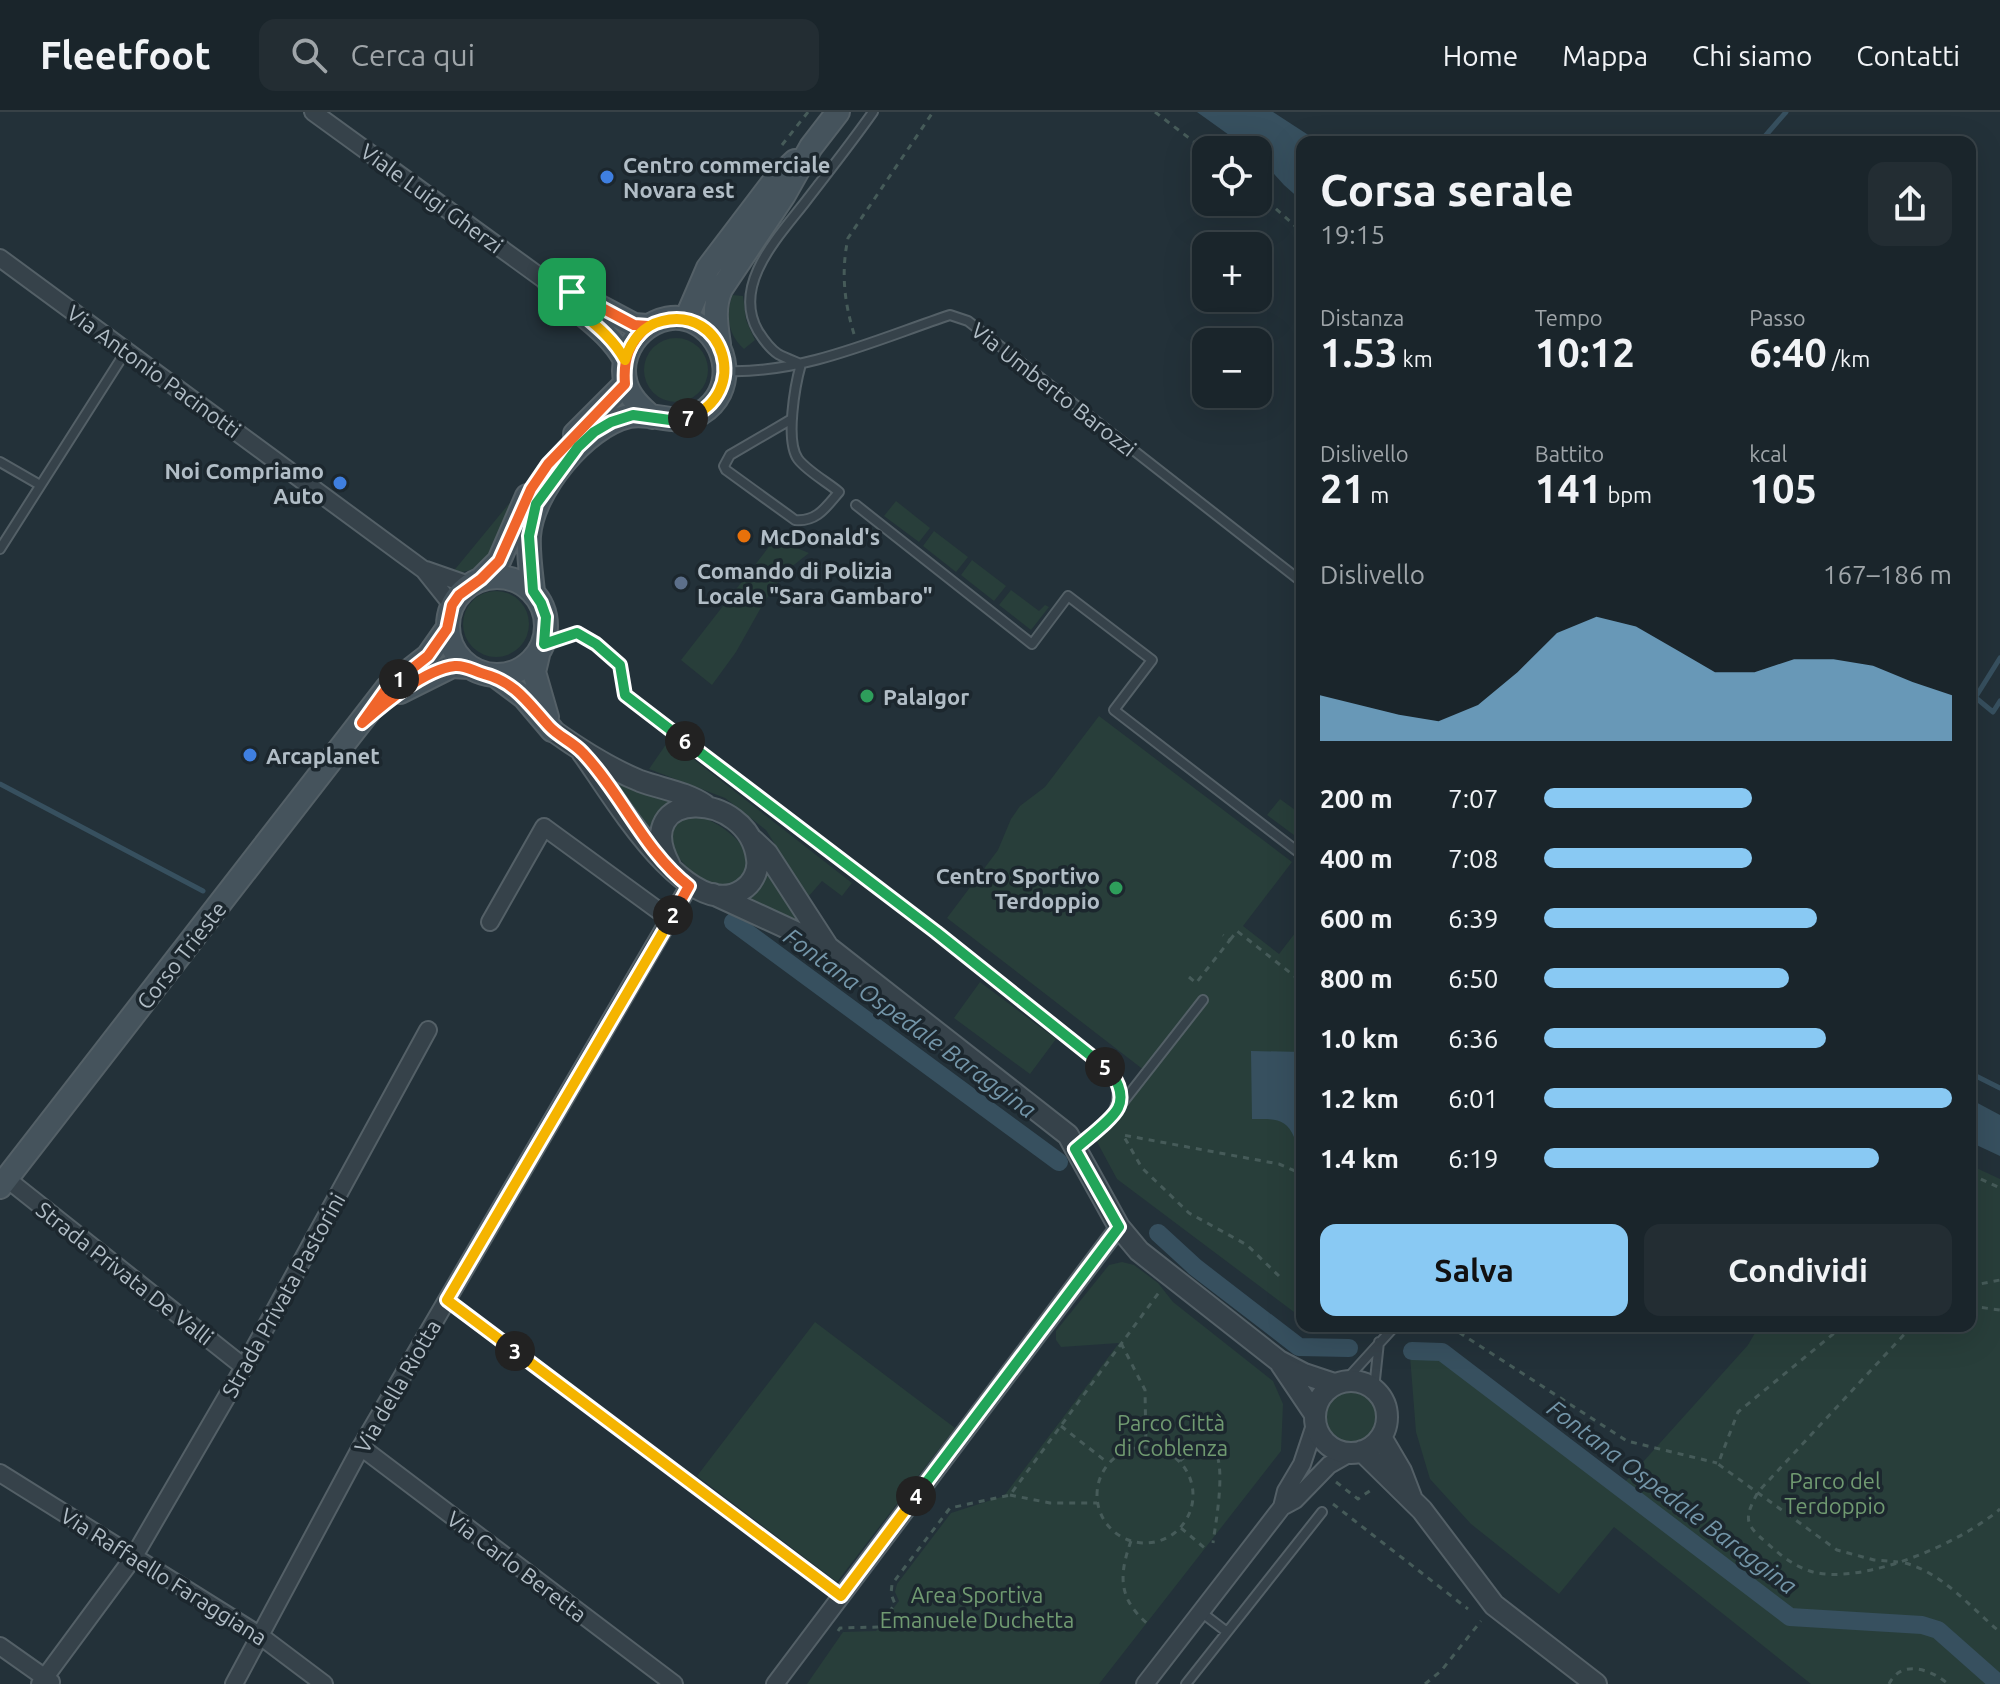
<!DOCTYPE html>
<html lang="it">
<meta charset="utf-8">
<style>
body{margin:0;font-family:Ubuntu,sans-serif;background:#232d33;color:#f1f3f6;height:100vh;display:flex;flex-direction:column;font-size:30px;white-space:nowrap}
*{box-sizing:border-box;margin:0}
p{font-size:26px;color:#9fa5a9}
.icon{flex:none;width:44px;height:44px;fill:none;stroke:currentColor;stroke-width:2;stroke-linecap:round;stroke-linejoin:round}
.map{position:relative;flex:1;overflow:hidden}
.details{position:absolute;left:1296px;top:24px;width:680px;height:1196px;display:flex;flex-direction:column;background:#1a252b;border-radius:16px;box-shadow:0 8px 32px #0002,0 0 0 2px #384247}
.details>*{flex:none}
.tools{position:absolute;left:1192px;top:24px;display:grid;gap:16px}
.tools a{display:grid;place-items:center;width:80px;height:80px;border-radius:16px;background:#1a252b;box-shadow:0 8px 32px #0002,0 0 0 2px #384247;font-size:40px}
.pin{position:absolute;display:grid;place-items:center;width:68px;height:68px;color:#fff;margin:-34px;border-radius:16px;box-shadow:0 4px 12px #0006}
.km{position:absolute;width:40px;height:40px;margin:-20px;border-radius:50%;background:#222;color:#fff;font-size:22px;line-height:40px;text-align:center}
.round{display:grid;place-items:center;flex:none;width:84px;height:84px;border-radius:16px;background:#232d33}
.headline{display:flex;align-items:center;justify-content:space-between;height:136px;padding:0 24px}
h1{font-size:44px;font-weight:700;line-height:60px}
.figures{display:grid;grid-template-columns:repeat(3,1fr);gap:12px;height:136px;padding:8px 24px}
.figures div{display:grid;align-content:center}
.figures b{font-size:40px;font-weight:700}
.figures small{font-size:22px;font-weight:400}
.figures p{font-size:22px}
.chart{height:224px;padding:16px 24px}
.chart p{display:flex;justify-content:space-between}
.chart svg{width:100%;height:144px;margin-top:8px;fill:#89c9f3;opacity:.7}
.primary-button{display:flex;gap:16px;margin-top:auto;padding:16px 24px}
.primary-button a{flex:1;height:92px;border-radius:16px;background:#89c9f3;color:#111;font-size:32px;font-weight:700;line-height:92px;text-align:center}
.primary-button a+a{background:#232d33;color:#f1f3f6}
ul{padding:0 24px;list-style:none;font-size:26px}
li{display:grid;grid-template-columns:128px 96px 1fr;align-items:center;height:60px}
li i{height:20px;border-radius:10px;background:#89c9f3}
header{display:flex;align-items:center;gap:48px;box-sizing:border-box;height:112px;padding:0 40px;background:#1a252b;border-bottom:2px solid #384247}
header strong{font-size:38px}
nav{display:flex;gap:44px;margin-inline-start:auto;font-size:28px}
.search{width:560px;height:72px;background:#232d33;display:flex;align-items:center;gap:20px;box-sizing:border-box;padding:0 28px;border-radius:16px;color:#9fa5a9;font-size:30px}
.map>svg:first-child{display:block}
.green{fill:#283e3a}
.water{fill:#37505f}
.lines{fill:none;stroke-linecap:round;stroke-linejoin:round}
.stream{stroke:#37505f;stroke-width:5}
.canal{stroke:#37505f;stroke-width:18}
.service-casing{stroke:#546067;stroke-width:12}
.minor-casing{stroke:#546067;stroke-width:20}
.tertiary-casing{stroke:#546067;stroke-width:24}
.secondary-casing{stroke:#546067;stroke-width:26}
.path{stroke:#465b59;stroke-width:3;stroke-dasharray:6 6;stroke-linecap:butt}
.service{stroke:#36424a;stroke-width:8}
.minor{stroke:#36424a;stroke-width:16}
.tertiary{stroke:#36424a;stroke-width:20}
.secondary{stroke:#45535c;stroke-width:22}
.split-1-casing{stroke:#fff;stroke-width:16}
.split-2-casing{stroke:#fff;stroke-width:16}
.split-3-casing{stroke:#fff;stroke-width:16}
.split-4-casing{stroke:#fff;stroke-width:16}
.split-5-casing{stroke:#fff;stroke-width:16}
.split-6-casing{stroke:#fff;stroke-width:16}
.split-7-casing{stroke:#fff;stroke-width:16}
.split-8-casing{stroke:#fff;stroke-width:16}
.split-1{stroke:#f0652b;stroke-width:10}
.split-2{stroke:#f0652b;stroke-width:10}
.split-3{stroke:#f5b400;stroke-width:10}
.split-4{stroke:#f5b400;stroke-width:10}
.split-5{stroke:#22a559;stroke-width:10}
.split-6{stroke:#22a559;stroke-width:10}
.split-7{stroke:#22a559;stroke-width:10}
.split-8{stroke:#f5b400;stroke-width:10}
.shop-dot{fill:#3f7fe0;stroke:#1c272e;stroke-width:3}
.food-dot{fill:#e8710a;stroke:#1c272e;stroke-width:3}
.service-dot{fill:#5c6f8a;stroke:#1c272e;stroke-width:3}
.leisure-dot{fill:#2e9e5b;stroke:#1c272e;stroke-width:3}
.labels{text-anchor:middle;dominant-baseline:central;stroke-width:7;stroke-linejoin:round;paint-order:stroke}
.poi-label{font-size:22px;font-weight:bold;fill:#b1bdc6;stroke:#1c272e;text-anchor:start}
.street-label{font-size:22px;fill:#b1bdc6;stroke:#1c272e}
.park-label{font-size:22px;fill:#709a71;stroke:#1c272e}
.water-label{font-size:24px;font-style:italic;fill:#7395a8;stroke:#1c272e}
</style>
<header>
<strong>Fleetfoot</strong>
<div class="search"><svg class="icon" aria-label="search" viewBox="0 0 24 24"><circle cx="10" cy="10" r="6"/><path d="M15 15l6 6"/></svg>Cerca qui</div>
<nav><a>Home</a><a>Mappa</a><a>Chi siamo</a><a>Contatti</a></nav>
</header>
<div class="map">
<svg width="2000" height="1572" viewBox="0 0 2000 1572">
<rect width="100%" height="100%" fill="#233139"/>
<!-- green -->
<path class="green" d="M 732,183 L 743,184 L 746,208 L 755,228 L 744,237 C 727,221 726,204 732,183 Z
M644 258a32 32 0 1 1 64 0a32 32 0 1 1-64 0Z
M 526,371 C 508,407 502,460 452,461 Z
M 896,389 L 930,416 L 919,430 L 884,404 Z
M 934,419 L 968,445 L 956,460 L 923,434 Z
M 775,427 L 809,441 L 790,456 L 776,473 L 763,492 L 736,540 L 712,573 L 681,548 Z
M 972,448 L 1006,474 L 994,489 L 961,463 Z
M 1011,478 L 1039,499 L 1045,493 L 1049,495 L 1031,518 L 999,493 Z
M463 512a33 33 0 1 1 66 0a33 33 0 1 1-66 0Z
M 1099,604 L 1292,750 L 1243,814 L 1279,842 L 1302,812 L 1302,1206 L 1117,1067 L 1096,1028 L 1149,962 L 947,806 L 998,738 L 1011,707 L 1020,694 L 1045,675 Z
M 669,628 L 852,771 L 842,784 L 822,769 L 808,785 L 766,718 L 725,686 L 649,657 Z
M 599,655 L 685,689 L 653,730 Z
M 1280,687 L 1302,703 L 1302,729 L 1267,703 Z
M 699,704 C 719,710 762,739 746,764 C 742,769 734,773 730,777 C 701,771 685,757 670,732 L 674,713 L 686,705 Z
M 766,754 L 818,825 L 743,786 Z
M 980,870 L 1056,927 L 1030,962 L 954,906 Z
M 1970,1053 L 2000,1067 L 2000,1572 L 1811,1572 L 1614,1415 L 1559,1482 L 1471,1412 L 1430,1367 L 1416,1320 L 1410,1244 L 1454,1249 L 1616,1380 L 1748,1233 L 1759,1214 L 1970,1214 Z
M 1122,1150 L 1134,1153 L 1158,1171 L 1173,1190 L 1273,1269 L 1283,1292 L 1281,1339 L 1099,1572 L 807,1572 L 843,1520 L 876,1519 L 899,1489 L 895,1480 L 897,1472 L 951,1401 L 1004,1384 L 1119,1231 L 1061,1235 L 1056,1228 L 1056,1219 L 1109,1153 Z
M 815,1210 L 955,1316 L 837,1470 L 697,1364 Z
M1323 1303a28 28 0 1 1 56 0a28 28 0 1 1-56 0Z"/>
<!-- water -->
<path class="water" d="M 1197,0 L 1273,0 L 1316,28 L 1319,30 L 1302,30 L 1302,89 L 1284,73 L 1258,44 L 1258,38 L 1250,38 Z
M 1251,939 L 1302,940 L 1302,1025 L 1294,1025 C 1286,1005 1272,1007 1252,1007 Z
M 1970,987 L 2000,1003 L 2000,1044 L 1970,1030 Z"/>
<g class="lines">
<!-- stream -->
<path class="stream" d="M 1760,30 L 1786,0
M 1970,581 L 1993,600 L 2000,589
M 1975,586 L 2000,546
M 0,672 L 203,779
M 1970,961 L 2000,976"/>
<!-- canal -->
<path class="canal" d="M 733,810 L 1059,1050
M 1158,1121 L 1195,1155 L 1299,1235 L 1349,1236
M 1412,1239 L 1442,1240 L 1790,1505 L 1922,1513 L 1938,1518 L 1999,1572"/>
<!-- service casing -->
<g class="service-casing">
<path id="service" d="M 726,259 C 803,262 878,227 950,203 L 968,209 L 1302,470
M 790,308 L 730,343 L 724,354 L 726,358 L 795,408 C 817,410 826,395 839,380 C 827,370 807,359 798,347 C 785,329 795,273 801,252 C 794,249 785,246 778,242 C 770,237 763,227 758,219 C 731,172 780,123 806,89 C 829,59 852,30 873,0
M 0,350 L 40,373
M 856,393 L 1032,532 L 1068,484 L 1152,548 L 1114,598 L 1302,743
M 0,437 L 126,239
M 544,532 L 577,521 L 596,532 L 620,553 L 625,583 L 936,820 L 1111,960 C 1131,998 1102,1012 1076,1036
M 1120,994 L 1203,888
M 1345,1269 L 1395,1214
M 1374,1277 L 1379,1230
M 1201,1500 L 1227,1520
M 1186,1572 L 1322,1400"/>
</g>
<!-- minor casing -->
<g class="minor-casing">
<path id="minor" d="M 313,0 L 550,172
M 0,146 L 424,458 L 452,493
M 426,458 L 469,473
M 490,810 L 544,715 L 659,799 L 672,805
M 7,1067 L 244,1255
M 361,1335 L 674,1572
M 0,1361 L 259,1523 L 324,1572
M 1282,1395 L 1295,1388 L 1329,1353 L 1350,1341
M 0,1534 L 51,1570
M 40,1572 L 133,1446 L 244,1255 L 428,918
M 234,1572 L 361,1335 L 689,774
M 775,1572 L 1119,1115
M 1145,1572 L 1282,1395 L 1286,1379 L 1302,1352 L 1315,1313"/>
</g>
<!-- tertiary casing -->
<g class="tertiary-casing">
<path id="tertiary" d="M 552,618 C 580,638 608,656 640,669 C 662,677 686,680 705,693
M 582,640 C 608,675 687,814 742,778 C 752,772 759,759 757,747 C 749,677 628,675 670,754
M 753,728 L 767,741 L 828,835
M 713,782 L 828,835 L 1068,1023 L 1119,1115 L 1139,1139 L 1279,1249 L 1304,1262 L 1334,1272
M 1281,1252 L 1314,1301
M1315 1305a36 36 0 1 1 72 0a36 36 0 1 1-72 0Z
M 1381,1325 L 1401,1359 L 1411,1385
M 1362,1339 L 1422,1398 L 1494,1493 L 1596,1572"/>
</g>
<!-- secondary casing -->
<g class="secondary-casing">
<path id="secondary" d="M 550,172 C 574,200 607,215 625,248
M 570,179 L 634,213 L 648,214
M 686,207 L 708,156 L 774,69 L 795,49
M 719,232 C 716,212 713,195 721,177 L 784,83 L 811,35 L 838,0
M 575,322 L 625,272
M448 514a49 49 0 1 1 98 0a49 49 0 1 1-98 0Z
M 481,467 L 499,449 L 527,384
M 533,479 C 531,461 528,442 529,424 C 532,379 585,314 629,304 C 654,299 676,316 701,301 C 736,280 730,230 696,211 C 658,191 614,233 626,272 C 630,286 641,296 652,305
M 538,543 L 534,560 L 547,605
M 496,564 L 524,585 L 552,618
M 400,580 L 452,554 L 469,555
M 0,1075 L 387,576 L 428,544 L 447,517"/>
</g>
<!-- path -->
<path class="path" d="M 1155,0 L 1206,39
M 782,33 L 808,0
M 1258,81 L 1302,120
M 854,222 C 844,189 841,160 848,126 L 933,0
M 1230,828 L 1237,819 L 1302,870
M 1189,865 L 1196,871 L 1230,828 L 1223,823
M 1970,1062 L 2000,1076
M 1279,1164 L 1247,1133 L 1189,1101 L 1142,1056 L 1123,1023 L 1279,1052 L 1302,1062
M 1970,1174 L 2000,1168
M 1970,1194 L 2000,1198
M 460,1198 L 828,1474
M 1449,1214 L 1627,1329 L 1717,1351
M 1843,1214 L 1738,1300 L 1718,1352 L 1837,1438 L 1874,1448 L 1898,1450
M 1912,1214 L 1758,1380 C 1744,1406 1744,1412 1767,1431 C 1780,1443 1795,1455 1813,1460 C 1864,1473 1961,1431 2000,1397
M 1121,1231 L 1145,1278 L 1146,1334
M 1061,1314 L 1108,1351
M1097 1383a48 48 0 1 1 96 0a48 48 0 1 1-96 0Z
M 1180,1349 C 1239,1293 1216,1406 1213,1431
M 1336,1370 L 1358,1387 L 1374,1376
M 1010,1383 L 1050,1391 L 1097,1391
M 1333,1392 L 1468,1497
M 1181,1416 L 1207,1438
M 1131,1429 C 1118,1465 1119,1488 1149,1513
M 1905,1451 C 1943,1461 1971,1496 2000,1520
M 838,1519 L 840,1516 L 878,1515 L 895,1492 L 891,1482 L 892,1472 L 950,1396 L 1010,1383 L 1160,1179
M 1425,1572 L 1441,1559 L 1481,1509
M 1889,1572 C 1901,1547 1931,1557 1948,1572"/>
<!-- service -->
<use href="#service" class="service"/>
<!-- minor -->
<use href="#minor" class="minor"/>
<!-- tertiary -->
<use href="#tertiary" class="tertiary"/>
<!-- secondary -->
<use href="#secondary" class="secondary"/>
</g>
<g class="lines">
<!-- split-1 casing -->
<g class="split-1-casing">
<path id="split-1" d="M 399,567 L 428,544 L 447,517 L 452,493 L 459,483 L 481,467 L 499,449 L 531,377 L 548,352 L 625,272 C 623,247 629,230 648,214 L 634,213 L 572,180"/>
</g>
<!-- split-2 casing -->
<g class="split-2-casing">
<path id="split-2" d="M 399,567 L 387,576 L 362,611 C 384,592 425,557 455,554 C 466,553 473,559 484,562 C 515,570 528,591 549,614 C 559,625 573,630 583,641 C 622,682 643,738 689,774 L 673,803"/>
</g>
<!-- split-3 casing -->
<g class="split-3-casing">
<path id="split-3" d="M 515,1239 L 447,1188 L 673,803"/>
</g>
<!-- split-4 casing -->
<g class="split-4-casing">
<path id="split-4" d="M 515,1239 L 841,1484 L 916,1384"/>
</g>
<!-- split-5 casing -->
<g class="split-5-casing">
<path id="split-5" d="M 916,1384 L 1119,1115 L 1075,1037 C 1086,1027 1112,1008 1118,996 C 1125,982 1116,964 1105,955"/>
</g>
<!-- split-6 casing -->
<g class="split-6-casing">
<path id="split-6" d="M 685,629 L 936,820 L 1105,955"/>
</g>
<!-- split-7 casing -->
<g class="split-7-casing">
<path id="split-7" d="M 685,629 L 625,583 L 620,553 L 596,532 L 577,521 L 544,532 L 546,505 L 541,491 L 533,479 L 529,424 L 536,392 L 578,335 L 594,320 L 611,310 L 633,303 L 670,308 L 688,306"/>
</g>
<!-- split-8 casing -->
<g class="split-8-casing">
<path id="split-8" d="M 572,180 L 550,172 C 574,200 607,215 625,248 C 631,229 642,214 662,209 C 724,193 752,282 688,306"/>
</g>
<!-- split-1 -->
<use href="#split-1" class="split-1"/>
<!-- split-2 -->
<use href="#split-2" class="split-2"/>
<!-- split-3 -->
<use href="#split-3" class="split-3"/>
<!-- split-4 -->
<use href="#split-4" class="split-4"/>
<!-- split-5 -->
<use href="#split-5" class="split-5"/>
<!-- split-6 -->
<use href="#split-6" class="split-6"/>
<!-- split-7 -->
<use href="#split-7" class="split-7"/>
<!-- split-8 -->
<use href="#split-8" class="split-8"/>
</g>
<!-- markers -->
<g class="shop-dot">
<circle cx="607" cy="65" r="8"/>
<circle cx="340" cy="371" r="8"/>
<circle cx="250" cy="643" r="8"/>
</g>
<circle class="food-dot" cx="744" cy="424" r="8"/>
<circle class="service-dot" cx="681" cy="471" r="8"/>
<g class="leisure-dot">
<circle cx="867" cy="584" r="8"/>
<circle cx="1116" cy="776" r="8"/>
</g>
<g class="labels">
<!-- poi labels -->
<g class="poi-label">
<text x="623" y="52">Centro commerciale<tspan x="623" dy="25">Novara est</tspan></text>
<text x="324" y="358" text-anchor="end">Noi Compriamo<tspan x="324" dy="25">Auto</tspan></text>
<text x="760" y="424">McDonald's</text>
<text x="697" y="458">Comando di Polizia<tspan x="697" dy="25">Locale "Sara Gambaro"</tspan></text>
<text x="883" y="584">PalaIgor</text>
<text x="266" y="643">Arcaplanet</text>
<text x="1100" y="763" text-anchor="end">Centro Sportivo<tspan x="1100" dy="25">Terdoppio</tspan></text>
</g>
<!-- street labels -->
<g class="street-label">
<text transform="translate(432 86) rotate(36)">Viale Luigi Gherzi</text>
<text transform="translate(154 259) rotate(36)">Via Antonio Pacinotti</text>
<text transform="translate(1054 277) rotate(38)">Via Umberto Barozzi</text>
<text transform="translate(181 843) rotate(-52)">Corso Trieste</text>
<text transform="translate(125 1161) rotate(38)">Strada Privata De Valli</text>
<text transform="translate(283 1183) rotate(-61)">Strada Privata Pastorini</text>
<text transform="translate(397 1274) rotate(-60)">Via della Riotta</text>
<text transform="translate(517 1454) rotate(37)">Via Carlo Beretta</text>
<text transform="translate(164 1464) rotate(32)">Via Raffaello Faraggiana</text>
</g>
<!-- park labels -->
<g class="park-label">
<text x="1171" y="1310">Parco Città<tspan x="1171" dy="25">di Coblenza</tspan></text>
<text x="1835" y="1368">Parco del<tspan x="1835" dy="25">Terdoppio</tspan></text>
<text x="977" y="1482">Area Sportiva<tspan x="977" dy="25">Emanuele Duchetta</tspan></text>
</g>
<!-- water labels -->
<g class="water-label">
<text transform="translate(910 911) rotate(36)">Fontana Ospedale Baraggina</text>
<text transform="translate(1672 1385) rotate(37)">Fontana Ospedale Baraggina</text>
</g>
</g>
</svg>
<div class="tools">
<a><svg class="icon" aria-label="locate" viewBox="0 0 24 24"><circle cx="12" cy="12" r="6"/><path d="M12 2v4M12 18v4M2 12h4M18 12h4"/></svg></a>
<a>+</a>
<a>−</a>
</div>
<div class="pin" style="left:572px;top:180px;background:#1e9e55"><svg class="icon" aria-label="arrive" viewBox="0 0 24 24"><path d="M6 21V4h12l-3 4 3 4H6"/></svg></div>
<b class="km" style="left:399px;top:567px">1</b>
<b class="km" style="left:673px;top:803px">2</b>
<b class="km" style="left:515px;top:1239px">3</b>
<b class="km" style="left:916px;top:1384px">4</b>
<b class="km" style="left:1105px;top:955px">5</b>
<b class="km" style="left:685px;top:629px">6</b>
<b class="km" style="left:688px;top:306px">7</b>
<section class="details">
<div class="headline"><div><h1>Corsa serale</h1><p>19:15</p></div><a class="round"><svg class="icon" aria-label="share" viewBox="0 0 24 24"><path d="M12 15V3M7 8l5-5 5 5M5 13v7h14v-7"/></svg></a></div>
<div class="figures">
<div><p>Distanza</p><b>1.53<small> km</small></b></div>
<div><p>Tempo</p><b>10:12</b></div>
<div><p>Passo</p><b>6:40<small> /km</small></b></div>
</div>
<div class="figures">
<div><p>Dislivello</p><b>21<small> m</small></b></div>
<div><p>Battito</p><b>141<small> bpm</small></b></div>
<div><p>kcal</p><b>105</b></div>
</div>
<div class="chart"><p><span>Dislivello</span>167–186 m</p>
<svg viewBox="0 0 160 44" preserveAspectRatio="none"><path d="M0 44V30L10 33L20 36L30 38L40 33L50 23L60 11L70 6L80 9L90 16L100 23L110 23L120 19L130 19L140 21L150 26L160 30V44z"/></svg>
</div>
<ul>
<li><b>200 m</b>7:07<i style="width:51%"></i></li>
<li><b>400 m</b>7:08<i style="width:51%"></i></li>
<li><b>600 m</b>6:39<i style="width:67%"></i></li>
<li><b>800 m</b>6:50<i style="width:60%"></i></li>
<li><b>1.0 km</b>6:36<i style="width:69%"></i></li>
<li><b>1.2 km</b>6:01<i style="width:100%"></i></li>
<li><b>1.4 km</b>6:19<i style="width:82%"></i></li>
</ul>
<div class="primary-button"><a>Salva</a><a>Condividi</a></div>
</section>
</div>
